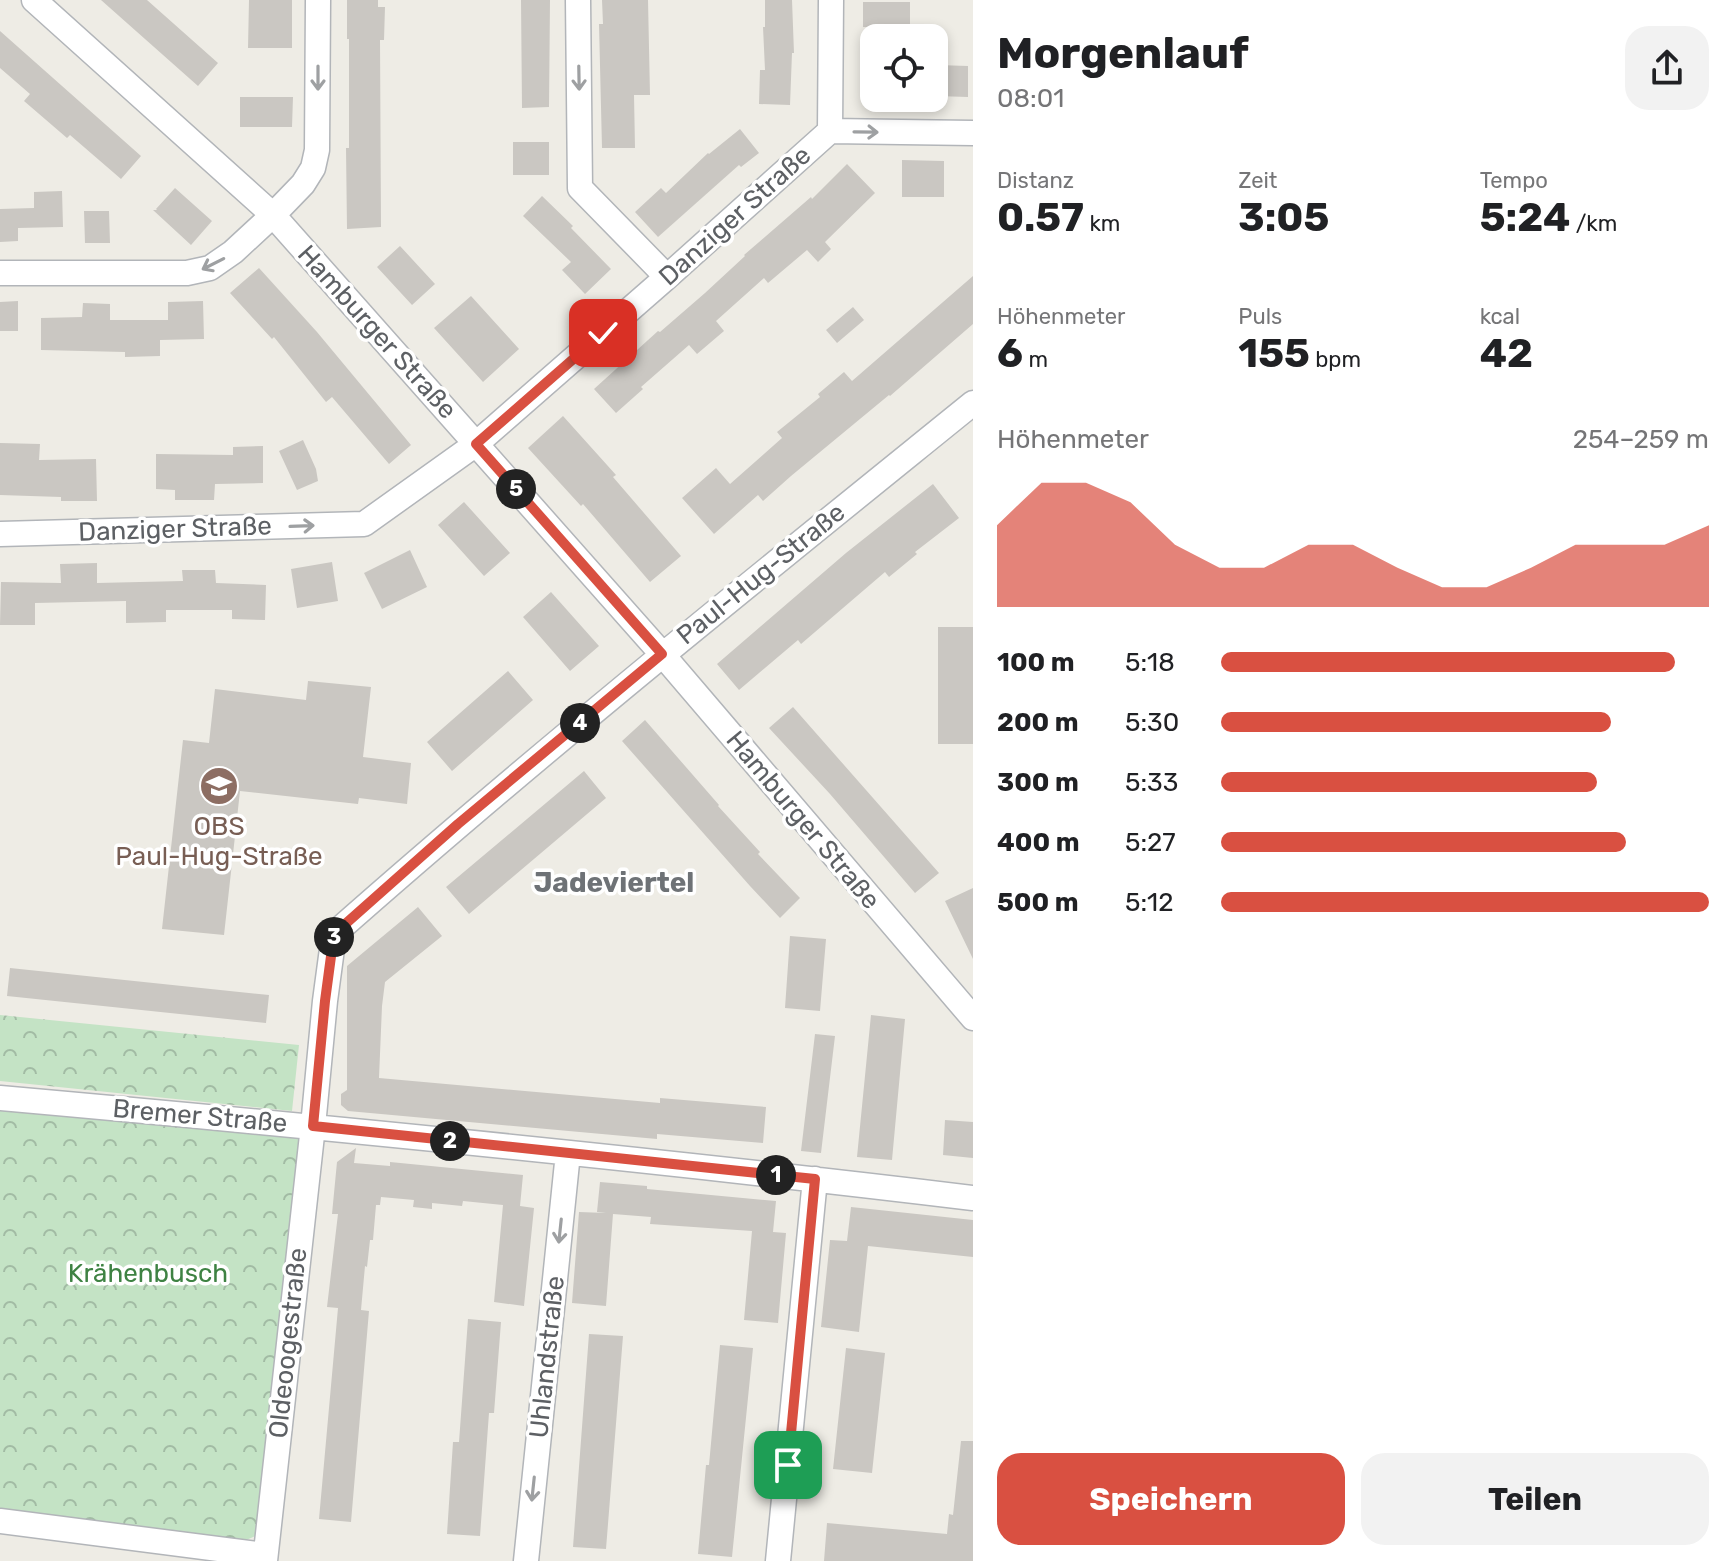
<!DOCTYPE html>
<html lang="de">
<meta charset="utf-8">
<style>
body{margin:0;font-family:Rubik,sans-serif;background:#f2f2f2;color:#202124;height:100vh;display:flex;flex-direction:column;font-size:30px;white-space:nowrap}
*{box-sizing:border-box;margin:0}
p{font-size:26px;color:#757577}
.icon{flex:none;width:44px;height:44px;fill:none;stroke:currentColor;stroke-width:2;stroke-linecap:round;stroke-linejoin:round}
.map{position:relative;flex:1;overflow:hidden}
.details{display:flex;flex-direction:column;background:#fff;width:760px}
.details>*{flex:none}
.fabs{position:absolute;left:860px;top:24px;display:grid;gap:16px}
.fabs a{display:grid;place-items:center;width:88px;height:88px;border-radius:16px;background:#fff;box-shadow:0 4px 12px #0003;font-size:40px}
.pin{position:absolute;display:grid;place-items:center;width:68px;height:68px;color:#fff;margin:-34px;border-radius:16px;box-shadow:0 4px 12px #0006}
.km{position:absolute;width:40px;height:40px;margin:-20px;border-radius:50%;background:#222;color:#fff;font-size:22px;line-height:40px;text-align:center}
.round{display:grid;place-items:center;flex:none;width:84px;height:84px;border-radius:24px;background:#f2f2f2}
.summary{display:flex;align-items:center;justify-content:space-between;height:136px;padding:0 24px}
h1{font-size:44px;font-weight:700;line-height:60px}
.figures{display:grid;grid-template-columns:repeat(3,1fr);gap:12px;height:136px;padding:8px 24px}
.figures div{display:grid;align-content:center}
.figures b{font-size:40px;font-weight:700}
.figures small{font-size:22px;font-weight:400}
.figures p{font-size:22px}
.chart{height:224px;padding:16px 24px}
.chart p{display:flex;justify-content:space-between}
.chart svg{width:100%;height:144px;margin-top:8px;fill:#d95041;opacity:.7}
.primary-button{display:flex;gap:16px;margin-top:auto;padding:16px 24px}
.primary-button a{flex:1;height:92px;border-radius:24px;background:#d95041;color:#fff;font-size:32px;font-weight:700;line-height:92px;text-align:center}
.primary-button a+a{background:#f2f2f2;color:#202124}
ul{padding:0 24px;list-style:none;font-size:26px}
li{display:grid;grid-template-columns:128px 96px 1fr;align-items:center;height:60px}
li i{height:20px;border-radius:10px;background:#d95041}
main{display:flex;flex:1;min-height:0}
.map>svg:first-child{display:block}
.park{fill:url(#park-crowns)}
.building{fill:#cac7c2}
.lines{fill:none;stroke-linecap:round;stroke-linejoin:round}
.minor-casing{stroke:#b2b5b9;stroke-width:27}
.minor{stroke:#fff;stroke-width:24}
.oneway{stroke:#9ea0a2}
.route-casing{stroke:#fff;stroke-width:16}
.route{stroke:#d95041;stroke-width:10}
.labels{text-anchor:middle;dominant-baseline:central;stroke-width:7;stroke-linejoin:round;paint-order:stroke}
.street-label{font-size:26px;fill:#5d6064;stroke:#fff}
.education-label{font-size:26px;fill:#785e54;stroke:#fff}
.park-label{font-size:26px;fill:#3e8243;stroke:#fff}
.neighbourhood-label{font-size:28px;font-weight:bold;fill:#6e7276;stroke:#fff}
</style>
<main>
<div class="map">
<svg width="973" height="1561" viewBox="0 0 973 1561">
<defs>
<pattern id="park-crowns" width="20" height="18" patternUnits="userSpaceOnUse" patternTransform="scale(2)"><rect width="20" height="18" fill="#c4e3c5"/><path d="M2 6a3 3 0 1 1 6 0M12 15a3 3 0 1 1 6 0" fill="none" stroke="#a2bba4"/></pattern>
</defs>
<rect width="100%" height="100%" fill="#eeece5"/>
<!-- park -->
<path class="park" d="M 0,1015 L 299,1045 L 292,1111 L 0,1081 Z
M 0,1108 L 313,1140 L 267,1531 L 237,1544 L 0,1510 Z"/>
<!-- building -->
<path class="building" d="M 101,0 L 147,0 L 218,63 L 198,86 Z
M 249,0 L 292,0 L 292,48 L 248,48 Z
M 347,0 L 378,0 L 378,7 L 385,7 L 384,40 L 380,40 L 381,227 L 347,229 L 346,148 L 349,148 L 349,39 L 347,39 Z
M 521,0 L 550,0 L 549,107 L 522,108 Z
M 602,0 L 648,0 L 650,95 L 634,95 L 635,148 L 602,148 L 599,24 L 603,24 Z
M 765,0 L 792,0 L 794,53 L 792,53 L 790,105 L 759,104 L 760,70 L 765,70 L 763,27 L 765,27 Z
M 863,2 L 910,2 L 910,27 L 863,27 Z
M 0,31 L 141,156 L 121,179 L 70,135 L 67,138 L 24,101 L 30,94 L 0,68 Z
M 937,65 L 968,66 L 968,97 L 936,96 Z
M 240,97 L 293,97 L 292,127 L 240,127 Z
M 740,129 L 759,153 L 741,167 L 739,165 L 658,237 L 635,212 L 661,188 L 666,193 L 708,153 L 709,154 Z
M 513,142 L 549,142 L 549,175 L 513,175 Z
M 902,160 L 944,161 L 944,197 L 902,197 Z
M 847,164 L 875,193 L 825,242 L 831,249 L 818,262 L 807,250 L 768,283 L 764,278 L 716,321 L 724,331 L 697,354 L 689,345 L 641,387 L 643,389 L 616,413 L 594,389 L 658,331 L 660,332 L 705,293 L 745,256 L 744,255 L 811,197 L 812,199 Z
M 175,188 L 212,221 L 191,245 L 153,210 L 157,210 L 156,209 Z
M 62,191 L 63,227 L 18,228 L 18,241 L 0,242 L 0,209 L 34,208 L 34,192 Z
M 542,196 L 573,226 L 571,228 L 611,269 L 585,294 L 562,270 L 571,262 L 523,216 Z
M 84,211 L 109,211 L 110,243 L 85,243 Z
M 400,246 L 435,284 L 412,305 L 377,267 Z
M 259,268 L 317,332 L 411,445 L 389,464 L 332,397 L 326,402 L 274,337 L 272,339 L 230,293 Z
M 973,276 L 973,324 L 890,396 L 889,395 L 791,476 L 763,501 L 758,495 L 714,534 L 682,498 L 716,468 L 730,484 L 782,438 L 777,432 L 820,397 L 818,394 L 844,372 L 852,381 Z
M 471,296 L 519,349 L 483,382 L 434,328 Z
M 18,301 L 18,331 L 0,331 L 0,302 Z
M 203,301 L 204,339 L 160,340 L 160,356 L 125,357 L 125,352 L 41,350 L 41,318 L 82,317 L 83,303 L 110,304 L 110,320 L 168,320 L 168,302 Z
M 853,307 L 864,320 L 837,343 L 826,330 Z
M 563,416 L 616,475 L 613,477 L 681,556 L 650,582 L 583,504 L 581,506 L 528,448 Z
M 303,440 L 316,469 L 318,481 L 297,490 L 279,451 Z
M 0,443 L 40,444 L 39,460 L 96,459 L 97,501 L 61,501 L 61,497 L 0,495 Z
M 263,446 L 263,483 L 215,484 L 214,500 L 175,500 L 175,490 L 156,489 L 156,454 L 233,455 L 233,447 Z
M 933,484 L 959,518 L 915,552 L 917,554 L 889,577 L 885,572 L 801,644 L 798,640 L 739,690 L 717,664 L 846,553 Z
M 464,502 L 510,553 L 484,576 L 438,525 Z
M 410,550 L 427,587 L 382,609 L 364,573 Z
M 332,562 L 338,601 L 297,608 L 291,569 Z
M 97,563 L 97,583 L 183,581 L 182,570 L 215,570 L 216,583 L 266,585 L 265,620 L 232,619 L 232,610 L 166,610 L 166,622 L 126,623 L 126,601 L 35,603 L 35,625 L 0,625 L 1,582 L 61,583 L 60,564 Z
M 551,592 L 599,646 L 570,671 L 523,617 Z
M 938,627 L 973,627 L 973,744 L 938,744 Z
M 508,671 L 533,700 L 452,771 L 427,742 Z
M 308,681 L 371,687 L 363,757 L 411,763 L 407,804 L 359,798 L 358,804 L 240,791 L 224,935 L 162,929 L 183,740 L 209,743 L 215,689 L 306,700 Z
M 793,707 L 939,873 L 915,893 L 830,794 L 769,728 Z
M 645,720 L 719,805 L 718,806 L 760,852 L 758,854 L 800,898 L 780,918 L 750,886 L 622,741 Z
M 584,771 L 606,798 L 469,914 L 446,887 Z
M 973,888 L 973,959 L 945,901 Z
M 418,907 L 442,936 L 385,982 L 382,1006 L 379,1078 L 660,1103 L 660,1098 L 766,1107 L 763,1143 L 657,1134 L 657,1139 L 348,1111 L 341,1105 L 341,1094 L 347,1090 L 347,966 Z
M 790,936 L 826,939 L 820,1011 L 785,1008 Z
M 10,968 L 269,995 L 266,1023 L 7,996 Z
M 871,1015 L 905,1019 L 892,1160 L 857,1157 Z
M 815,1034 L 835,1036 L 821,1153 L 801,1151 Z
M 945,1120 L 973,1122 L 973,1158 L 943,1155 Z
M 356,1148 L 354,1163 L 390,1166 L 390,1162 L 523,1175 L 520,1206 L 534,1208 L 524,1306 L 494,1302 L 503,1205 L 463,1201 L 462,1206 L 432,1203 L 432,1209 L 413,1207 L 414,1200 L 381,1197 L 380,1205 L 376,1205 L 373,1240 L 370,1240 L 367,1267 L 365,1266 L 361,1310 L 369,1311 L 351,1522 L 319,1519 L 338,1308 L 327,1307 L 338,1214 L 332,1214 L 337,1162 Z
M 600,1182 L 647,1186 L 647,1189 L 776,1201 L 773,1232 L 786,1233 L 778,1323 L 744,1320 L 752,1231 L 650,1224 L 651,1217 L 613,1214 L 606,1306 L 572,1303 L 579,1212 L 606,1213 L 597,1212 Z
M 851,1207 L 973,1220 L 973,1257 L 868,1246 L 859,1332 L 821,1327 L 830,1240 L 847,1241 Z
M 468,1319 L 501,1322 L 494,1413 L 489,1413 L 480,1536 L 447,1534 L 453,1442 L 459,1442 Z
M 589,1334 L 623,1336 L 606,1549 L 573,1547 Z
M 720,1345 L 753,1348 L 732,1557 L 698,1554 L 706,1465 L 709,1465 Z
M 846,1348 L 885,1353 L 872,1473 L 833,1469 Z
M 961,1441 L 973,1441 L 973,1561 L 824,1561 L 827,1523 L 947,1534 L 949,1514 L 953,1515 Z"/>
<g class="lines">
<!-- minor casing -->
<g class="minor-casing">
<path id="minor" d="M 34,0 L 273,215 L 662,654 L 973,1018
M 578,0 L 580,188 L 667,277
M 830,131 L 831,0
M 0,273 L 187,273 L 210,268 L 233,252 L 273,215 L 303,184 L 313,168 L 317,150 L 318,0
M 0,534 L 364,524 L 476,444 L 667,277 L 830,131 L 973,133
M 0,1098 C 325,1127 649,1159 973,1198
M 0,1521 L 265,1555
M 265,1561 L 313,1126 L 325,1001 L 334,934 C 542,750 758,577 973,403
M 526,1561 L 568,1153
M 778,1561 L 815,1179"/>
</g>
<!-- minor -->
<use href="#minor" class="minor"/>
</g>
<!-- one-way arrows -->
<defs><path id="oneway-shaft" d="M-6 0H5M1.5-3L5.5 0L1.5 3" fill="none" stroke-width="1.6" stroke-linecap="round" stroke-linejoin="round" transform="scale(2)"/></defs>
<g class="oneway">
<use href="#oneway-shaft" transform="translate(318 78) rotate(90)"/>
<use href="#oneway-shaft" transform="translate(579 78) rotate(89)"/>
<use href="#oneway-shaft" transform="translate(866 132) rotate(1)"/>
<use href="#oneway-shaft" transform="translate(213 264) rotate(153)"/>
<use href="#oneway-shaft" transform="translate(302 526) rotate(-2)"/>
<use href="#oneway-shaft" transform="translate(560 1231) rotate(96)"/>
<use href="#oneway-shaft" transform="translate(533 1489) rotate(96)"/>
</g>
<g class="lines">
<!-- route casing -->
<g class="route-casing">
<path id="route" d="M 603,333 L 476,444 L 662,654 L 458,824 L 334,934 L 325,1001 L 313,1126 L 815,1179 L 788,1465"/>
</g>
<!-- route -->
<use href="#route" class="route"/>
</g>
<!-- icons -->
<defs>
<g id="school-disc" transform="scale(2)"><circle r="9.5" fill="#8d6e63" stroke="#fff"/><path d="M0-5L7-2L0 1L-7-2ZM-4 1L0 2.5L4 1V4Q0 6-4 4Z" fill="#fff"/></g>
</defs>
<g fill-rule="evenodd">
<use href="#school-disc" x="219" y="786"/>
</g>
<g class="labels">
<!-- street labels -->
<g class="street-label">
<text transform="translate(735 216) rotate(-42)">Danziger Straße</text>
<text transform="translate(377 332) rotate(48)">Hamburger Straße</text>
<text transform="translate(175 529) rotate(-2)">Danziger Straße</text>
<text transform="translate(761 574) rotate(-39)">Paul-Hug-Straße</text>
<text transform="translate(803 820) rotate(50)">Hamburger Straße</text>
<text transform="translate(200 1116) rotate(5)">Bremer Straße</text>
<text transform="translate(288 1343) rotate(-84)">Oldeoogestraße</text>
<text transform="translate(547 1357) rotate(-84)">Uhlandstraße</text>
</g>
<!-- education labels -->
<g class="education-label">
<text x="219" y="826">OBS<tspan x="219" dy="30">Paul-Hug-Straße</tspan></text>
</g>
<!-- park labels -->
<g class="park-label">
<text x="148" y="1273">Krähenbusch</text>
</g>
<!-- neighbourhood labels -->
<g class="neighbourhood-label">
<text x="614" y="882">Jadeviertel</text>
</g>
</g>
</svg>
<div class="fabs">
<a><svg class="icon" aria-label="locate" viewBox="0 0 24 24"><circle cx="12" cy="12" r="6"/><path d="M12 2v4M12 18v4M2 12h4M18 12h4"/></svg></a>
</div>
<div class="pin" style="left:788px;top:1465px;background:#1e9e55"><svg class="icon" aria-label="arrive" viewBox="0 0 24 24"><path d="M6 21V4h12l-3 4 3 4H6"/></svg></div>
<div class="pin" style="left:603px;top:333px;background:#d93025"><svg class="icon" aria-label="check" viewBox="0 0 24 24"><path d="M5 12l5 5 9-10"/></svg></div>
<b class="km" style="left:776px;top:1175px">1</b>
<b class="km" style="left:450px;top:1141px">2</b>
<b class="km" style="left:334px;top:937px">3</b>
<b class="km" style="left:580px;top:723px">4</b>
<b class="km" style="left:516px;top:489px">5</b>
</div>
<section class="details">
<div class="summary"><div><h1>Morgenlauf</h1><p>08:01</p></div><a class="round"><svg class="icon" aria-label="share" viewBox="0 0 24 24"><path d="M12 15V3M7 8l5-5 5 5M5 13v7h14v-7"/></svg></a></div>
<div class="figures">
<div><p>Distanz</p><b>0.57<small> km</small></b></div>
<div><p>Zeit</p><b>3:05</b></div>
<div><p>Tempo</p><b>5:24<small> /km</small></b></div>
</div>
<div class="figures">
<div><p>Höhenmeter</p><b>6<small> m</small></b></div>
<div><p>Puls</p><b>155<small> bpm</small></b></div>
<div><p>kcal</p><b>42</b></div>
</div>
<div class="chart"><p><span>Höhenmeter</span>254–259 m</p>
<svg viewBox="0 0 160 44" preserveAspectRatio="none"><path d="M0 44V19L10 6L20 6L30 12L40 25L50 32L60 32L70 25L80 25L90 32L100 38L110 38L120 32L130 25L140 25L150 25L160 19V44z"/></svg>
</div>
<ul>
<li><b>100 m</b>5:18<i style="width:93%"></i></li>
<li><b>200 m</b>5:30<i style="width:80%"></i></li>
<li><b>300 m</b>5:33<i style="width:77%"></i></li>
<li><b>400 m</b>5:27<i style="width:83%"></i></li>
<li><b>500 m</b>5:12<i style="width:100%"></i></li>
</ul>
<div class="primary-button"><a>Speichern</a><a>Teilen</a></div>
</section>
</main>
